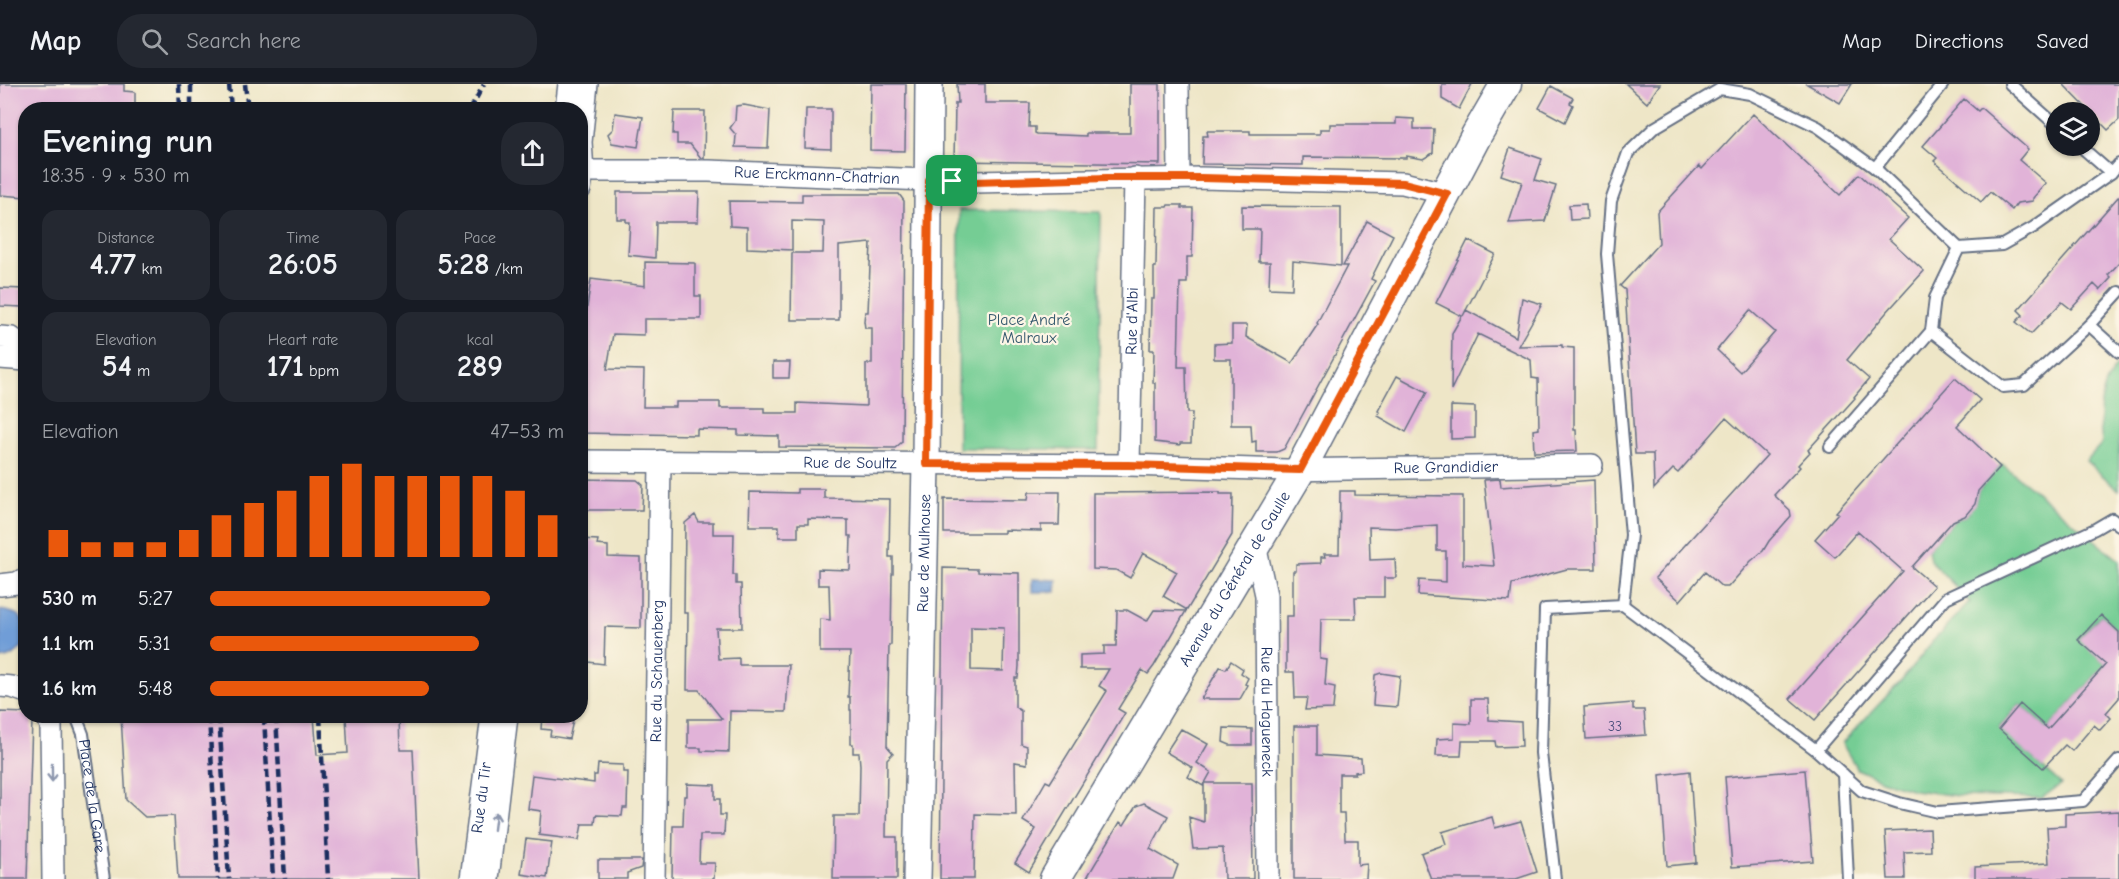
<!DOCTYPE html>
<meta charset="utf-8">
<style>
body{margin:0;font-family:"Comic Neue",sans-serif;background:#242831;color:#f1f3f6;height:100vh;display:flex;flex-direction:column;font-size:22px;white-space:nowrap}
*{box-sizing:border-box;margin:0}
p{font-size:20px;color:#9ea1a6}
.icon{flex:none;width:33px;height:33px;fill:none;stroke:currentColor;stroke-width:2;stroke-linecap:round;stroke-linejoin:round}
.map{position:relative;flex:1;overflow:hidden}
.sheet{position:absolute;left:18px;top:18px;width:570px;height:621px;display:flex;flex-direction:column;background:#171b24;border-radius:24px;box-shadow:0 2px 4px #0004}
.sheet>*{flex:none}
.buttons{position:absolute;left:2046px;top:18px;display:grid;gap:12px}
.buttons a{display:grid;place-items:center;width:54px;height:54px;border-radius:50%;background:#171b24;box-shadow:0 2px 4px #0004;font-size:30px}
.pin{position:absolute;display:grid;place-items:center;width:51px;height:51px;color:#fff;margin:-26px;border-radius:12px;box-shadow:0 3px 9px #0006}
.round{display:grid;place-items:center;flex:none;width:63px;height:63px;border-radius:24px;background:#242831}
.head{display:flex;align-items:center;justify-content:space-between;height:102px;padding:0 24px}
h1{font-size:33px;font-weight:800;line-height:45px}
.metrics{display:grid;grid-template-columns:repeat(3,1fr);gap:9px;height:102px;padding:6px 24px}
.metrics div{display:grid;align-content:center;border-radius:15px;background:#242831;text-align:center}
.metrics b{font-size:30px;font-weight:800}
.metrics small{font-size:16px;font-weight:400}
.metrics p{font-size:16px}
.chart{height:168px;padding:12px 24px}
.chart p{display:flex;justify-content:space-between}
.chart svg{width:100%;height:108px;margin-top:6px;stroke:#ea580c;stroke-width:6}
ul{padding:0 24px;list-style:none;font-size:20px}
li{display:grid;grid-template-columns:96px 72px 1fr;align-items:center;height:45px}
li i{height:15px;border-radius:8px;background:#ea580c}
header{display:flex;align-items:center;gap:36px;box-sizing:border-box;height:84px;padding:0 30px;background:#171b24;border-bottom:2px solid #363941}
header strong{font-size:28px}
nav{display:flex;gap:33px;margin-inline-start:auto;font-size:21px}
.search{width:420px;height:54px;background:#242831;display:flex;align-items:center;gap:15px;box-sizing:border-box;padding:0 21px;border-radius:24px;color:#9ea1a6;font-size:22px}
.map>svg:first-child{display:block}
.green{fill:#74cd94;stroke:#487e79;stroke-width:1.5}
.water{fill:#6f9dd7;stroke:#45669a;stroke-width:1.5}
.building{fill:#e1b3d8;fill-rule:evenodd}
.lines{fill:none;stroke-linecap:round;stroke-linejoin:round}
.service-casing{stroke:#656f83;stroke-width:14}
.minor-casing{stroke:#656f83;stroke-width:24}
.tertiary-casing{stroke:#656f83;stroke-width:30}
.secondary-casing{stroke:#656f83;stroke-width:33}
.service{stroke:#fff;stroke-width:10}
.minor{stroke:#fff;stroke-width:21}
.tertiary{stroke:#fff;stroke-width:27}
.secondary{stroke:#fff;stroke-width:30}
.rail{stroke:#1b2f5e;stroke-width:4.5;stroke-dasharray:9 4.5;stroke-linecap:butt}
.oneway{stroke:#8d97ae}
.route-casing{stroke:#fff;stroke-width:12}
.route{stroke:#ea580c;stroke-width:8}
.labels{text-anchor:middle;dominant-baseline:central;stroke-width:4.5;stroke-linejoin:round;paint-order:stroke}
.number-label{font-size:14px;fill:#4c507c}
.street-label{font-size:16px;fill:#1b2f5e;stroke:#fcf5e5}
.park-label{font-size:16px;fill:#31566c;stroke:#fcf5e5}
</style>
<header>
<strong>Map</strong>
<div class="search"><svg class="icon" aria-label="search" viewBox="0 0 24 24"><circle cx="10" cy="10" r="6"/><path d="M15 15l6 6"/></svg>Search here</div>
<nav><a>Map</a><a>Directions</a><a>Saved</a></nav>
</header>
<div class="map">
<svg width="2119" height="795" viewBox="0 0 2119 795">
<rect width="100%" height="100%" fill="#fcf5e5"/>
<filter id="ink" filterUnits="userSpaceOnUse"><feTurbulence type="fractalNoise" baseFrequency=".0167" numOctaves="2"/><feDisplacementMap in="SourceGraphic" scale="12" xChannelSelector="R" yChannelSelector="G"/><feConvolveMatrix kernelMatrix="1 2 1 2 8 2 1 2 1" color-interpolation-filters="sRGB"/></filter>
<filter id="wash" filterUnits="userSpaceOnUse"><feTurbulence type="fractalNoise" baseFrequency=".008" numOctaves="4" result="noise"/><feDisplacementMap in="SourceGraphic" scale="24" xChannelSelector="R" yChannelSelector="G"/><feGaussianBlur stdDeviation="1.35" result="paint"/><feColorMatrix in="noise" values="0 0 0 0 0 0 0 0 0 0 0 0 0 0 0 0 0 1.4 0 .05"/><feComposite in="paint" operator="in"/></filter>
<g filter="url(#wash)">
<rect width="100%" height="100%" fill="#eee6c7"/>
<!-- green -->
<path class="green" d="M 959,126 L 1101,128 L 1098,366 L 958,364 Z
M 2119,279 L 2119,406 L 2086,377 L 2102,359 C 2098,330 2099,301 2119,279 Z
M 2002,380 L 2119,476 L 2119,548 L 2101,531 L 2078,555 L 2106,580 L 2048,645 L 2020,620 L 1999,644 L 2061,700 L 2042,714 L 1958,712 L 1914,706 L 1884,697 L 1857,685 L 1842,659 L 1903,595 L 1931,559 L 1970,518 L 1930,476 L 1928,465 L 1953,437 L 1965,432 L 1975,419 L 1978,407 Z"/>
<!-- water -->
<path class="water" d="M 1032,495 L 1057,496 L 1056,508 L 1032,508 Z
M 0,526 C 6,527 14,528 19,532 C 37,550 21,573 0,575 Z"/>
<g id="blocks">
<!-- building -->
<path class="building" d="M 0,0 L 124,0 L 124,7 L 135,8 L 135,26 L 26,26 L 26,113 L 0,111 Z
M 871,0 L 906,0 L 905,67 L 870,66 Z
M 957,0 L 985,0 L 985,19 L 1030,19 L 1029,43 L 1035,43 L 1035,49 L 1037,50 L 1086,52 L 1086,49 L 1130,49 L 1130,0 L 1160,0 L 1160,80 L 954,77 L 955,19 L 958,19 Z
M 1442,0 L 1472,0 L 1459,25 L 1442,15 Z
M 1626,0 L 1660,0 L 1647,19 Z
M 1807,0 L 1852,0 L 1840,19 Z
M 2063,0 L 2119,0 L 2119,36 L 2108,46 Z
M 1551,2 L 1573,14 L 1570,19 L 1573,21 L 1565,38 L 1539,24 Z
M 1964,15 L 1978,27 L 1981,24 L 2028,65 L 2019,76 L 2046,99 L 2033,114 L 2033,117 L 2017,119 L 2012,126 L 1990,108 L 1981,118 L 1934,77 L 1937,74 L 1923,62 Z
M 744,21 L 770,26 L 768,64 L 735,63 L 736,51 L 730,44 L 735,37 L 736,22 Z
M 806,25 L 831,25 L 831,65 L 805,64 Z
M 674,27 L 705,27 L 704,74 L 701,74 L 690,60 L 677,60 L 677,50 L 673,50 Z
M 615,29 L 643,33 L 638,63 L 612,59 L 608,50 L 613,45 Z
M 1753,30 L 1840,111 L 1859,90 L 1908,134 L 1889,155 L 1924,187 L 1886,229 L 1847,276 L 1869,295 L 1854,313 L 1855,314 L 1808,366 L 1810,368 L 1798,381 L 1800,383 L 1774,411 L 1790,426 L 1791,432 L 1769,457 L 1763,467 L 1751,477 L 1728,503 L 1722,503 L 1705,488 L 1680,517 L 1655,494 L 1767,371 L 1726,334 L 1678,389 L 1673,385 L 1654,405 L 1653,370 L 1635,370 L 1625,206 L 1620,202 L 1659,159 L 1657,128 L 1699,82 L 1702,85 ZM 1750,226 L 1775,248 L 1740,288 L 1717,266 Z
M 1396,34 L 1414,35 L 1414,45 L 1434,45 L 1433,69 L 1423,75 L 1406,72 L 1406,74 L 1303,73 L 1303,81 L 1202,80 L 1203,52 L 1208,52 L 1207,47 L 1250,47 L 1250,50 L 1320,50 L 1320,45 L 1330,45 L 1330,40 L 1396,40 Z
M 1510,64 L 1542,75 L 1535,96 L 1556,102 L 1545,137 L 1509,139 L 1522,98 L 1501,91 Z
M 617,108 L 699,108 L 698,138 L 656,138 L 655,174 L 628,171 L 630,138 L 626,138 L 626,135 L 617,135 Z
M 802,110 L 899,110 L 904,117 L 902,358 L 895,364 L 779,363 L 779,352 L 738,351 L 738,346 L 697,345 L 697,351 L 580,349 L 580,272 L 591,195 L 645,202 L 645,178 L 695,179 L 695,212 L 701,212 L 701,235 L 644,235 L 644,251 L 613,250 L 607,285 L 644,286 L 643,323 L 676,323 L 676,318 L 720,318 L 720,324 L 764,324 L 764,329 L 797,329 L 797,319 L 866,322 L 866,280 L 872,280 L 872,244 L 865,244 L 864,237 L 865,228 L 868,228 L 871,159 L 839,162 L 839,236 L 791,236 L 792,169 L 823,169 L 824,138 L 792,137 L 792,166 L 747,164 L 747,143 L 730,142 L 729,117 L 802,118 Z
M 2119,112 L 2119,179 L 2108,191 L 2111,194 L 2100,206 L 2094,200 L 2071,225 L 2062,218 L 2031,250 L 2016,238 L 2023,231 L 2018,226 Z
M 1586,120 L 1587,135 L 1570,136 L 1569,121 Z
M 1168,121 L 1182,121 L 1182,124 L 1193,124 L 1192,173 L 1187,173 L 1187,199 L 1180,199 L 1178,283 L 1186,283 L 1187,329 L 1192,329 L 1191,359 L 1180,359 L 1180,361 L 1155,358 L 1155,299 L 1153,299 L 1154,266 L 1150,266 L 1151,215 L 1154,215 L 1154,183 L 1156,183 L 1157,123 L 1167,123 Z
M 1242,122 L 1341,123 L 1341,182 L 1293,177 L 1292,205 L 1269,204 L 1270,178 L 1259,178 L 1260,145 L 1242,145 Z
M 1367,137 L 1393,151 L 1371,195 L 1375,197 L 1284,365 L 1277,368 L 1256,368 L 1256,357 L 1252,358 L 1251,341 L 1231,341 L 1231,275 L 1214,275 L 1214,260 L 1232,259 L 1232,241 L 1247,241 L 1246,253 L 1292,279 L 1318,240 L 1317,239 L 1347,182 L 1343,182 Z
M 1468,156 L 1495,170 L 1463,232 L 1466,226 L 1516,253 L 1522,214 L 1542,220 L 1518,262 L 1562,261 L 1562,263 L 1574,264 L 1574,346 L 1576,346 L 1577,367 L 1534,368 L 1533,346 L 1539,345 L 1538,295 L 1532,294 L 1531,276 L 1478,250 L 1451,306 L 1452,249 L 1462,232 L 1436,219 Z
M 0,204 L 24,205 L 23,223 L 0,222 Z
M 773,278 L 790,278 L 789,294 L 773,294 Z
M 1397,292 L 1427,308 L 1406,348 L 1378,332 L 1380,328 L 1378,327 Z
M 1955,294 L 1980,316 L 1957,342 L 2000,383 L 1978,407 L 1975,420 L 1965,432 L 1953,437 L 1912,483 L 1934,502 L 1815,636 L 1790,615 L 1903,487 L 1858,447 L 1835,473 L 1815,455 L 1838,429 L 1836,428 Z
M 1451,322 L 1475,323 L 1475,354 L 1451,355 Z
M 580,395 L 637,396 L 643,401 L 642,426 L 580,426 Z
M 1500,395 L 1501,403 L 1594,396 L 1596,485 L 1567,485 L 1512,500 L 1510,517 L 1418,511 L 1419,496 L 1446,498 L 1446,467 L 1437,467 L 1437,441 L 1395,444 L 1369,443 L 1370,476 L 1395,475 L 1396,494 L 1384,494 L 1384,513 L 1355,513 L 1356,535 L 1321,535 L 1320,575 L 1327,576 L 1325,601 L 1335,603 L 1333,625 L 1305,626 L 1307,614 L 1295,614 L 1294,588 L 1286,588 L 1286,532 L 1293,532 L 1293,487 L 1296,487 L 1296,480 L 1321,479 L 1321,473 L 1325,473 L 1324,470 L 1339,470 L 1340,407 L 1355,407 L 1355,411 L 1463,412 L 1463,480 L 1494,482 L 1484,396 Z
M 797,405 L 824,405 L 824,414 L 890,415 L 889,473 L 893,473 L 893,490 L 892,490 L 891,561 L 889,561 L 887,662 L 893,669 L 887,675 L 886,753 L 897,753 L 897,795 L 833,795 L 834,732 L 859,732 L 860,681 L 859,669 L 853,669 L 853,660 L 851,660 L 851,626 L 850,626 L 850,613 L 848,613 L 850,568 L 820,568 L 820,535 L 830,536 L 829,501 L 818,501 L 818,485 L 850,486 L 851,452 L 848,452 L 848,436 L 808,435 L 808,440 L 798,440 L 798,453 L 779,453 L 779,442 L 749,442 L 750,408 L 797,409 Z
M 1029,408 L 1060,408 L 1059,441 L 1041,441 L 1041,447 L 1004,446 L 1004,449 L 944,449 L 944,415 L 1028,416 Z
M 1220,408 L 1220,410 L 1233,410 L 1232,451 L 1187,526 L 1163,512 L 1177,488 L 1143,469 L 1130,494 L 1116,486 L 1093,485 L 1093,409 Z
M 695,431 L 699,438 L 713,438 L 713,450 L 734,450 L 733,491 L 736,491 L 736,500 L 741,500 L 742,544 L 716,544 L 718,575 L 739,574 L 739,581 L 789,581 L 786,628 L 730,627 L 729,668 L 701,667 L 701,664 L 688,664 L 688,635 L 722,635 L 699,606 L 687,606 L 688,529 L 684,529 L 685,439 Z
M 580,455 L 598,456 L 597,461 L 608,462 L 608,473 L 641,474 L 641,544 L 605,543 L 604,580 L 580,577 Z
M 943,484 L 978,485 L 978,488 L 1019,489 L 1019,582 L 1018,594 L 1015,594 L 1015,623 L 1021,627 L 1021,660 L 1027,662 L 1027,680 L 1015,678 L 1016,731 L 975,730 L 974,795 L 940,795 ZM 971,543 L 1004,544 L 1003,587 L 971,586 Z
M 1117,526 L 1127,526 L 1147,537 L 1154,526 L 1186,527 L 1154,582 L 1148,590 L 1142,586 L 1118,625 L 1125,629 L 1029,788 L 1015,779 L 1036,745 L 1023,737 L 1046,697 L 1050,699 L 1107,607 L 1099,602 L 1109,585 L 1080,585 L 1080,571 L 1104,570 L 1104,562 L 1116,562 Z
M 2101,531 L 2119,548 L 2119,614 L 2106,629 L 2111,634 L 2100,646 L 2094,641 L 2072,667 L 2065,661 L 2043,684 L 1999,645 L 2020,620 L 2048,645 L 2106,580 L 2078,556 Z
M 1231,577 L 1243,585 L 1241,589 L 1248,594 L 1245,600 L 1248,601 L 1240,615 L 1201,615 L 1220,583 L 1226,585 Z
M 1381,589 L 1400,592 L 1397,623 L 1373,621 L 1375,591 Z
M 1471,615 L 1488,615 L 1489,636 L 1521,638 L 1522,662 L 1496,663 L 1495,657 L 1462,657 L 1461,672 L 1436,672 L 1437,655 L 1454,654 L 1454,639 L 1471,640 Z
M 1633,619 L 1633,626 L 1644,626 L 1646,651 L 1586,655 L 1584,623 Z
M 0,628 L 26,629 L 26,632 L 30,632 L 32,636 L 27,795 L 0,795 Z
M 121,632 L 314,632 L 317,671 L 348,669 L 346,632 L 399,632 L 400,666 L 413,666 L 419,795 L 178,795 L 174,732 L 145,733 L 126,716 Z
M 542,632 L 574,632 L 569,655 L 550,652 L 551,646 L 541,645 Z
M 1294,642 L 1317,642 L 1317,671 L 1361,674 L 1362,687 L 1355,688 L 1355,690 L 1339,690 L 1339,729 L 1344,729 L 1345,756 L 1358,756 L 1358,781 L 1367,780 L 1366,795 L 1294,795 Z
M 1224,644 L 1252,645 L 1252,661 L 1230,661 L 1223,658 Z
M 1181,645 L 1208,660 L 1197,679 L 1211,688 L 1205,699 L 1252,699 L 1253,795 L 1224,795 L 1223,764 L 1193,765 L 1189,733 L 1204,738 L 1204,699 L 1203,702 L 1188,693 L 1193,684 L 1166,668 Z
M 598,680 L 623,681 L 623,688 L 628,688 L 627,724 L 623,724 L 622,732 L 596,731 L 595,740 L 582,740 L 579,756 L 539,751 L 541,727 L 528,725 L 532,691 L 594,699 L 594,691 L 597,691 Z
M 1805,686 L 1813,777 L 1732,783 L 1725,693 Z
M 1690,687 L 1696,779 L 1667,782 L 1660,691 Z
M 687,700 L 715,701 L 715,715 L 720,715 L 720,731 L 725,731 L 724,751 L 700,751 L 699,779 L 715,779 L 714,795 L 672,795 L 673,742 L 683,742 L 684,712 L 687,712 Z
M 1144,719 L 1168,732 L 1150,765 L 1178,781 L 1173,795 L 1086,795 L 1120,738 L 1124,741 L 1136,722 Z
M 2119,727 L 2119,795 L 1975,795 L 1975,783 L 2049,779 L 2047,743 L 2065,742 L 2065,730 Z
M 1492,733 L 1495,744 L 1521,737 L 1537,788 L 1516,795 L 1431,795 L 1421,769 L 1446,760 L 1442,748 Z
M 1930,745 L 1931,767 L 1904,768 L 1905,795 L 1888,795 L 1885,747 Z
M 526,755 L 552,758 L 547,794 L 521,790 Z
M 598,776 L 642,776 L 641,784 L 627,789 L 627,795 L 598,795 Z"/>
</g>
</g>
<g filter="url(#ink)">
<use href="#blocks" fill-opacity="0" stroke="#656f83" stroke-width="1.5"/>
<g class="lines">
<!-- service casing -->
<g class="service-casing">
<g id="service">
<path d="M 2010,0 L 2056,41"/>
<path d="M 2080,62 L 2111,89"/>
<path d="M 2119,80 L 2111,89 L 2034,143 L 2002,161 L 1959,164 L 1935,214 L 1931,247 L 2003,303 L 2024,301 L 2089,241 L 2119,208"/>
<path d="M 1875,84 L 1943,0"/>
<path d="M 2089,241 L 2119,268"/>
<path d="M 1830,363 L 1931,247"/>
<path d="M 1623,521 L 1816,666 L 1862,707 L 1899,719 L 1938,728 L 2083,717 L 2119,676"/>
<path id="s1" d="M 76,632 L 83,650 L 104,795"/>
<path d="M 1816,666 L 1946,514 L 2095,445 L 2112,435 L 2119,441"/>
<path d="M 1843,690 L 1848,795"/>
<path d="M 1555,795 L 1541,669 L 1545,525 L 1623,521 L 1631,451 L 1607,170 L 1611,117 L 1628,69 L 1654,44 L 1720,5 L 1750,10 L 1818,43 L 1875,84 L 1959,164"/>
</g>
</g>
<!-- minor casing -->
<g class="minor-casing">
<g id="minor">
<path d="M 1178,0 L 1179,94"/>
<path d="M 566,26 L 569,0"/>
<path id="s2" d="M 580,87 L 709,87 L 974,98 L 1201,94 L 1403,99 L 1447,110"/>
<path d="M 580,105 L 583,87 L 581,58 L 587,0"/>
<path d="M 0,253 L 12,254 L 26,266"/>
<path d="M 0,274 L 26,276"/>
<path id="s3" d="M 580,377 L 1129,381 L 1286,386 L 1592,381"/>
<path id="s4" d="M 1129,381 L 1135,94"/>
<path id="s5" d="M 1255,461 L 1266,511 L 1268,795"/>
<path d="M 0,501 L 17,499 L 26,494"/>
<path d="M 0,602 L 12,603 L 26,608"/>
<path d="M 47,632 L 51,642 L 53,795"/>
<path id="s6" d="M 471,795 L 492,632"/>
<path d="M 488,795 L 507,632"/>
<path id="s7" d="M 654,795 L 660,377"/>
</g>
</g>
<!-- tertiary casing -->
<g class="tertiary-casing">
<g id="tertiary">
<path id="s8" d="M 917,795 L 926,380 L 929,0"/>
</g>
</g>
<!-- secondary casing -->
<g class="secondary-casing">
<g id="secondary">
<path id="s9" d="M 1055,795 L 1300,386 L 1477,50 L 1506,0"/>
</g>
</g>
<!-- service -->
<use href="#service" class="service"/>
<!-- minor -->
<use href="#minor" class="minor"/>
<!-- tertiary -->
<use href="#tertiary" class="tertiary"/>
<!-- secondary -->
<use href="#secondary" class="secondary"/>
<!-- rail -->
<path class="rail" d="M 179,0 L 180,26
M 191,0 L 191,26
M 229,0 L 231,26
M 245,0 L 248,26
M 470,26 L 484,0
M 209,632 L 218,795
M 219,632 L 229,795
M 264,632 L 273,795
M 276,632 L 285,795
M 320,632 L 328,795"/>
</g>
<!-- one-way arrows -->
<defs><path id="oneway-shaft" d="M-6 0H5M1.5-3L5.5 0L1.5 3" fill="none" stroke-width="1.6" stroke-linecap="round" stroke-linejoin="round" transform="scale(1.5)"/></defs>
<g class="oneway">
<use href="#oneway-shaft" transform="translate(52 689) rotate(89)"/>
<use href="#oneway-shaft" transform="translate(495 737) rotate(-83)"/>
</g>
</g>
<g class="lines" filter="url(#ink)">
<!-- route casing -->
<g class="route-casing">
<path id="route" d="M 1107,94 L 1201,94 L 1403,99 L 1447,110 L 1300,386 L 1129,381 L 926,380 L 929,96 L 974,98 Z"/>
</g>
<!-- route -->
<use href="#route" class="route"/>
</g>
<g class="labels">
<!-- number labels -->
<g class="number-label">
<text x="1615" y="642">33</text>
</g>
<!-- street labels -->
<g class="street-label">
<text stroke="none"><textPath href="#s2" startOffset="237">Rue Erckmann-Chatrian</textPath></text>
<text stroke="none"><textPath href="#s4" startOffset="144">Rue d'Albi</textPath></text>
<text stroke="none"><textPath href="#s3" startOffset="270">Rue de Soultz</textPath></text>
<text stroke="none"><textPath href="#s3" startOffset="866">Rue Grandidier</textPath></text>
<text stroke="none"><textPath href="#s8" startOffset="326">Rue de Mulhouse</textPath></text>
<text stroke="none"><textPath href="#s9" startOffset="350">Avenue du Général de Gaulle</textPath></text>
<text stroke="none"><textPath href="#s7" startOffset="208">Rue du Schauenberg</textPath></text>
<text stroke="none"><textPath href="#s5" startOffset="168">Rue du Hagueneck</textPath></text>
<text stroke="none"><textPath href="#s1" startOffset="82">Place de la Gare</textPath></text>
<text stroke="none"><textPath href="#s6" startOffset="82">Rue du Tir</textPath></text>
</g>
<!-- park labels -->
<g class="park-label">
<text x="1029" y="236">Place André<tspan x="1029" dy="18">Malraux</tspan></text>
</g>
</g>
</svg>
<div class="buttons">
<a><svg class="icon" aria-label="layers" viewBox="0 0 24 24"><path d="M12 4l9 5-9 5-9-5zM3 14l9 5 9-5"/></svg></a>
</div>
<div class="pin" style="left:952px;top:97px;background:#1e9e55"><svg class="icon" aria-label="arrive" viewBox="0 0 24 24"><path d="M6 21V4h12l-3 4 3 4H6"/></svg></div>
<section class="sheet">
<div class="head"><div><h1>Evening run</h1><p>18:35 · 9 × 530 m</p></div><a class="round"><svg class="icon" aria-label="share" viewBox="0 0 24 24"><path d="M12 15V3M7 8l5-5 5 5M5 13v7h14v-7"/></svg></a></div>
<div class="metrics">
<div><p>Distance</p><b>4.77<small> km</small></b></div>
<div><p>Time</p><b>26:05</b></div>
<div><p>Pace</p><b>5:28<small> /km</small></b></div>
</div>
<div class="metrics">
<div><p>Elevation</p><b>54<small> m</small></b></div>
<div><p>Heart rate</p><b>171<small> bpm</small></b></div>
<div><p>kcal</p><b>289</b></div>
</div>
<div class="chart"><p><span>Elevation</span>47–53 m</p>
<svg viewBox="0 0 160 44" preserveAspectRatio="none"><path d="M5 44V33M15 44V38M25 44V38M35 44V38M45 44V33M55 44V27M65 44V22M75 44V17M85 44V11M95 44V6M105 44V11M115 44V11M125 44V11M135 44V11M145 44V17M155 44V27"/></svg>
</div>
<ul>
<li><b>530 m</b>5:27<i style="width:79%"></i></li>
<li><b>1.1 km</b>5:31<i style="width:76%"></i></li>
<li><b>1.6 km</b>5:48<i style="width:62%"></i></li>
</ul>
</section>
</div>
